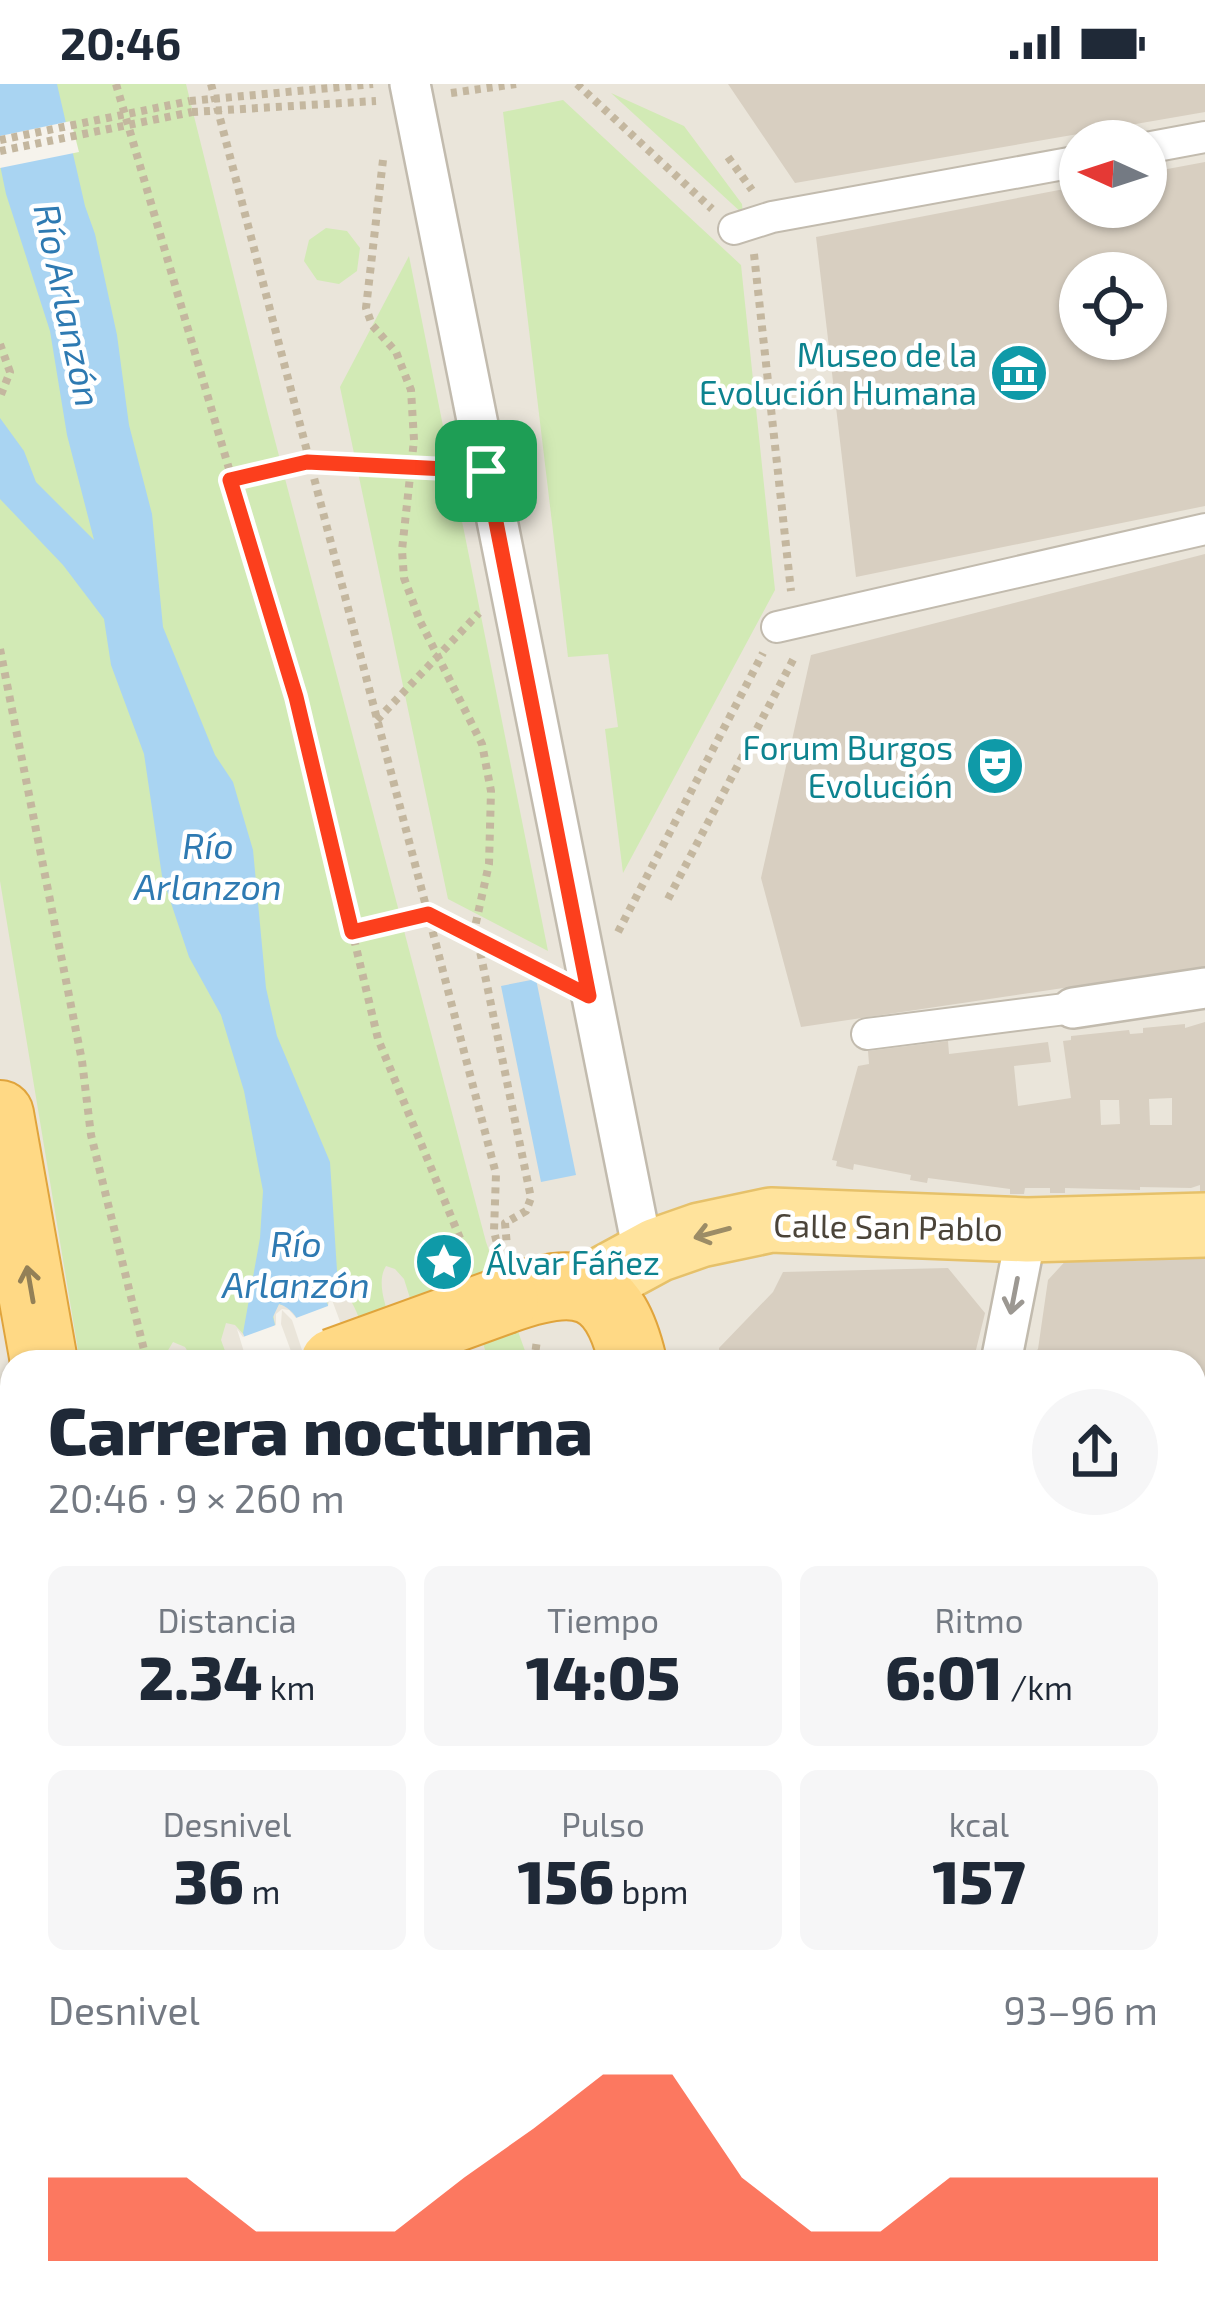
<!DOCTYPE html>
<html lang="es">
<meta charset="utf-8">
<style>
body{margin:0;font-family:"Exo 2",sans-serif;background:#f6f6f7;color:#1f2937;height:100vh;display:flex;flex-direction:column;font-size:45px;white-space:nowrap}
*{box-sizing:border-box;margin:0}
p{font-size:39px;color:#747a83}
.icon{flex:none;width:66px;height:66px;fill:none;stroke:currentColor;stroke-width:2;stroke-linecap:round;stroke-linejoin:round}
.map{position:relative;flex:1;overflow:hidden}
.side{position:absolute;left:0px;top:1266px;width:1206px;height:975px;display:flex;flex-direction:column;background:#fff;border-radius:36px 36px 0 0;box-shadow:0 3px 9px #0004}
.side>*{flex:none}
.needle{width:78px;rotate:273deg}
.controls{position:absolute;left:1059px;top:36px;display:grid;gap:24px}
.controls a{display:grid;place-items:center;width:108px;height:108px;border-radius:50%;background:#fff;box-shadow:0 3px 9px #0004;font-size:60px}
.pin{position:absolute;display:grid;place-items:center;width:102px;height:102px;color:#fff;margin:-51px;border-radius:24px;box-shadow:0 6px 18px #0006}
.round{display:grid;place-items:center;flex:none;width:126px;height:126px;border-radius:63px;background:#f6f6f7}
.summary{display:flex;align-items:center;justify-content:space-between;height:204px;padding:0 48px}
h1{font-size:66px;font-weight:800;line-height:90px}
.metrics{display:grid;grid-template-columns:repeat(3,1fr);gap:18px;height:204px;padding:12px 48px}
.metrics div{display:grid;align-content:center;border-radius:18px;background:#f6f6f7;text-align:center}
.metrics b{font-size:60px;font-weight:800}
.metrics small{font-size:33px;font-weight:400}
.metrics p{font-size:33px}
.chart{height:336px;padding:24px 48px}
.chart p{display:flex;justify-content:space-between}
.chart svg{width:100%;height:216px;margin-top:12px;fill:#fc3f1d;opacity:.7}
.status{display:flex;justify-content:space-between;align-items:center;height:84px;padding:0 60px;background:#fff;direction:ltr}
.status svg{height:33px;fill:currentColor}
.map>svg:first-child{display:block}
.residential{fill:#eae5da;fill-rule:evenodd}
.green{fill:#d2eab5}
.water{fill:#a9d4f2}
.pier{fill:#f6f3ec}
.building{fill:#d8cfc1;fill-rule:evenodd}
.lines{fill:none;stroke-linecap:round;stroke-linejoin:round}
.pedestrian-casing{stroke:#c2bbae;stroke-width:34}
.minor-casing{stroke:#c2bbae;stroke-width:44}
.primary-casing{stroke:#e6c16a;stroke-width:68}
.trunk-casing{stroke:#e0a43c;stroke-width:70}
.path{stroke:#c4b79f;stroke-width:8;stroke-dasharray:6 6;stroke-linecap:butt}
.pedestrian{stroke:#fff;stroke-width:30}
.minor{stroke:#fff;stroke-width:39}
.primary{stroke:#ffe39c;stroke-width:63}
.trunk{stroke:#ffd985;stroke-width:66}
.trunk-bridge-casing{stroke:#e0a43c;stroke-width:70;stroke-linecap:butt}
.path-bridge{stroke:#c4b79f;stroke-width:8;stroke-dasharray:6 6;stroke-linecap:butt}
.trunk-bridge{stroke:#ffd985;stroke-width:66}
.oneway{stroke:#9c8c66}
.oneway2{stroke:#938057}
.oneway3{stroke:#9c9892}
.route-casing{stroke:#fff;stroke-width:24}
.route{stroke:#fc3f1d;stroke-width:15}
.labels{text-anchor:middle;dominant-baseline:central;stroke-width:9;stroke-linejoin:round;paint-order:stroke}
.culture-label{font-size:33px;fill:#0d838f;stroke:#fff;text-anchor:end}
.street-label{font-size:33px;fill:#4b4439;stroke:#fff}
.water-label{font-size:36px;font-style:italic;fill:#2e7ab2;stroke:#fff}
</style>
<div class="status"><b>20:46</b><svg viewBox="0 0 49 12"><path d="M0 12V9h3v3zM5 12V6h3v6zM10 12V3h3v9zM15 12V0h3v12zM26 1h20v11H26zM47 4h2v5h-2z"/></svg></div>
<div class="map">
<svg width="1205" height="2239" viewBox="0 0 1205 2239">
<rect width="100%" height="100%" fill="#f6f3ec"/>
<!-- residential -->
<path class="residential" d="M 0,0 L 1205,0 L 1205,2239 L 0,2239 ZM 1080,57 L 1146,57 L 1146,123 L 1080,123 ZM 1080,189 L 1146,189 L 1146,255 L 1080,255 ZM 12,1278 L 1194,1278 L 1194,2229 L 12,2229 Z"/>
<!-- green -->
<path class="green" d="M 0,0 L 186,0 L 268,330 L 486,1158 L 529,1278 L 489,1278 L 456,1176 L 438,1163 L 433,1171 L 433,1182 L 468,1278 L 430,1278 L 404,1195 L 395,1185 L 386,1182 C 371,1205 399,1253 408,1278 L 372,1278 C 364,1255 358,1208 332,1201 L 327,1210 L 328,1222 L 298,1234 L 291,1224 L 279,1220 L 273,1230 L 275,1241 L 245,1252 L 235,1241 L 226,1239 L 221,1256 L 229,1278 L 194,1278 L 185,1263 L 173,1258 L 167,1268 L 168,1278 L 80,1278 L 0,797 Z
M 611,9 L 684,42 L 742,120 L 743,130 Z
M 563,16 L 741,181 L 775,506 L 623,789 L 605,645 L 618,643 L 608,570 L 568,573 L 503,28 Z
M 326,144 L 347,147 L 360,164 L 357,187 L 339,200 L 317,196 L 304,177 L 309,156 Z
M 409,172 L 548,867 L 448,815 L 340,303 Z
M 314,2229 L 678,2229 L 680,2239 L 316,2239 Z"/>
<!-- water -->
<path class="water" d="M 0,0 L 57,0 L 85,122 L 95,150 L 117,251 L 129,341 L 152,430 L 163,543 L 215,671 L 233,698 L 253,766 L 266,904 L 277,952 L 330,1078 L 338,1202 L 331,1202 L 326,1216 L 349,1278 L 312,1278 C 305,1257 302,1227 279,1220 L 273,1233 L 275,1241 L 253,1278 L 243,1249 L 260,1154 L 263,1107 L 244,1007 L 221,931 L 189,873 L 162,792 L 144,670 L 111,581 L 104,535 L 63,481 L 0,415 L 0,334 L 24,367 L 36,398 L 94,456 L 67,351 L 50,247 L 6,110 L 0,81 Z
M 536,895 L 576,1091 L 541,1098 L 501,902 Z
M 476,2229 L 582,2229 L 582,2239 L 476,2239 Z"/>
<!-- pier -->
<path class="pier" d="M 71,37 L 79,68 L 0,84 L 0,52 Z
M 335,1206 L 342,1207 L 334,1208 L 332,1216 L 355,1278 L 306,1278 L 292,1236 L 282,1226 L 281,1240 L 295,1278 L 247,1278 L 237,1245 L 243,1253 L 276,1241 L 276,1230 L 282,1225 L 289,1226 L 296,1234 L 328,1222 L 331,1209 Z"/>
<!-- building -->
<path class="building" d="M 728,0 L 1205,0 L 1205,28 L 795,99 Z
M 1205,78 L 1205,422 L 856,493 L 816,153 L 1080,102 L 1080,123 L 1146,123 L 1146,89 ZM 1080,189 L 1146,189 L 1146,255 L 1080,255 Z
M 1205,470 L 1205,883 L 801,943 L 761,794 L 811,571 Z
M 1205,938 L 1205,1108 L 1200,1108 L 1200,1101 L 1191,1104 L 1140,1103 L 1140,1106 L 1065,1104 L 1065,1109 L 1050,1109 L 1050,1104 L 1025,1104 L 1024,1110 L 1010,1110 L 1010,1105 L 928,1094 L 927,1099 L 910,1096 L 911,1091 L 854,1080 L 853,1086 L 836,1082 L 837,1077 L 832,1076 L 858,982 L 869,980 L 868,967 L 948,957 L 949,970 L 1048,958 L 1051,978 L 1014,982 L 1018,1022 L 1071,1014 L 1063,957 L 1071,956 L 1071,952 L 1129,946 L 1130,950 L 1143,949 L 1143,944 L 1185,940 L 1185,944 ZM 1172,1014 L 1172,1041 L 1150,1041 L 1149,1015 ZM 1100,1016 L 1119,1016 L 1120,1040 L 1101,1041 Z
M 1071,1171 L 1135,1173 L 1136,1177 L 1205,1171 L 1205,1646 L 1194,1652 L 1194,1278 L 1028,1278 L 1038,1265 L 1048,1196 Z
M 948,1184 L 985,1229 L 973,1278 L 720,1278 L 719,1264 L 773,1208 L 783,1188 Z
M 12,1556 L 12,1882 L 4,1884 L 0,1874 L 0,1560 Z
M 1194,1711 L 1205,1714 L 1205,1741 L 1194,1767 Z
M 1205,1824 L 1205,1970 L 1194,1966 L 1194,1847 Z
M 1194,2086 L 1205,2090 L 1205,2169 L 1194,2166 Z
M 1002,2229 L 1176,2229 L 1173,2239 L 998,2239 Z"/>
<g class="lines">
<!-- pedestrian casing -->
<g class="pedestrian-casing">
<path id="pedestrian" d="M 1146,64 L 1205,53
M 734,145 L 772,133 L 1080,77
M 777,543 L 1205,445
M 867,950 L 1073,924
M 0,1988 L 12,1984
M 0,2134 L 12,2178
M 26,2229 L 29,2239
M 193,2229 L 196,2239"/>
</g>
<!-- minor casing -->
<g class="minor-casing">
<path id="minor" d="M 410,0 L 644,1173
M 1073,924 L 1205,904
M 1001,1278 L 1027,1146
M 1194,1688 L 1205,1692
M 1194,1804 L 1205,1781
M 971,2239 L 975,2229"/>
</g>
<!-- primary casing -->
<g class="primary-casing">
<path id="primary" d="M 585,1205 L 657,1166 L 700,1151 L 771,1136 L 1027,1146 L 1205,1141"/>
</g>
<!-- trunk casing -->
<g class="trunk-casing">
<path id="trunk" d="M 0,1030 L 44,1278
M 505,1216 C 581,1189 614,1198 633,1278
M 0,1367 L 12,1378
M 5,1436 L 12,1421
M 792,2229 L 794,2239"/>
</g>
<!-- path -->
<path class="path" d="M 116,0 L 296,613 L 378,955 L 462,1159
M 211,0 L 496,1090 L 494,1147 L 498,1164
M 577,0 L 712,125
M 451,9 L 516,0
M 190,17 L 373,0
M 192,28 L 376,17
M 728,73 L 752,106
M 383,76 L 366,224 L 372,241 L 396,268 L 411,306 L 414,356 L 402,466 L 404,494 L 420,537 L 482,660 L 491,707 L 489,780 L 475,843 L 531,1114 L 526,1127 L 505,1139 L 507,1162
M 754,170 L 791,507
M 0,260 L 10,288 L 0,313
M 230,396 L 307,378 L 451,387
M 0,565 L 82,977 L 91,1051 L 147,1278
M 377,636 L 479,529
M 668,815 L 795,572
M 352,848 L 428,830 L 548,891
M 618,848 L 763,569
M 534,1278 L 537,1256
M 291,2229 L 293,2239
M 380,2229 L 382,2239
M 627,2229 L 628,2239
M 686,2229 L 688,2239"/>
<!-- pedestrian -->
<use href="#pedestrian" class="pedestrian"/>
<!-- minor -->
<use href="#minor" class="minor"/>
<!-- primary -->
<use href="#primary" class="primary"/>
<!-- trunk -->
<use href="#trunk" class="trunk"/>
<!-- trunk-bridge casing -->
<g class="trunk-bridge-casing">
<path id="trunk-bridge" d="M 334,1278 L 505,1216"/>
</g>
<!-- path-bridge -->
<path class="path-bridge" d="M 0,56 L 190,17
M 0,67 L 192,28"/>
<!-- trunk-bridge -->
<use href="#trunk-bridge" class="trunk-bridge"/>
</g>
<!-- one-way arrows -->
<defs><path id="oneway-shaft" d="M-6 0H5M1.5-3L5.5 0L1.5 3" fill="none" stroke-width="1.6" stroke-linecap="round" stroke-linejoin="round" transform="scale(3)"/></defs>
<use class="oneway" href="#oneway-shaft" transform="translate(712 1149) rotate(165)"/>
<use class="oneway2" href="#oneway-shaft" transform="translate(30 1200) rotate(-100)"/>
<use class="oneway3" href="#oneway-shaft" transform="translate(1014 1212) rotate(101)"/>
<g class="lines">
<!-- route casing -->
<g class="route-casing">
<path id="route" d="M 307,378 L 486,387 L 589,912 L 428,830 L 352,848 L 296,613 L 230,396 Z"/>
</g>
<!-- route -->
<use href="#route" class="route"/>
</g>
<!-- icons -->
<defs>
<g id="museum-disc" transform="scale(3)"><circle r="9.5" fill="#0f9aa8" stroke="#fff"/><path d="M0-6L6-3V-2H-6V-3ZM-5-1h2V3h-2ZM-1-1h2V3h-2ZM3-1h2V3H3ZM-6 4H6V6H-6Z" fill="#fff"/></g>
<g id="theatre-disc" transform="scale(3)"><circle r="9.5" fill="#0f9aa8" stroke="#fff"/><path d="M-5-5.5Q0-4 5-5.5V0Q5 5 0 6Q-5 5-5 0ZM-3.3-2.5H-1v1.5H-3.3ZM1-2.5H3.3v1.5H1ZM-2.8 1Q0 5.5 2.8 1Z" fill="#fff"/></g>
<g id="sight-disc" transform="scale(3)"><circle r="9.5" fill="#0f9aa8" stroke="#fff"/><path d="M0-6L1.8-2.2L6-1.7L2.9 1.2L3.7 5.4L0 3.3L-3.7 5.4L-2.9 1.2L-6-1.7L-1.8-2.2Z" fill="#fff"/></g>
</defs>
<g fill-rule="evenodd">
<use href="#museum-disc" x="1019" y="289"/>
<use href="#theatre-disc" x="995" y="682"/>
<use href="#sight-disc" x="444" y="1178"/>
</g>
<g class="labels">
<!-- culture labels -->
<g class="culture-label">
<text x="977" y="270">Museo de la<tspan x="977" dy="38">Evolución Humana</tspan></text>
<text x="953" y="663">Forum Burgos<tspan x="953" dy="38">Evolución</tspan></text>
<text x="486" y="1178" text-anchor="start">Álvar Fáñez</text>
</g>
<!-- street labels -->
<g class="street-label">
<text transform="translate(888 1142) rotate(1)">Calle San Pablo</text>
</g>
<!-- water labels -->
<g class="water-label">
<text transform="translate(69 221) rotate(78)">Río Arlanzón</text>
<text x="208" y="760">Río<tspan x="208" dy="41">Arlanzon</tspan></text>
<text x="296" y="1158">Río<tspan x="296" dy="41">Arlanzón</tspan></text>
</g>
</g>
</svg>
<div class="controls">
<a><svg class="needle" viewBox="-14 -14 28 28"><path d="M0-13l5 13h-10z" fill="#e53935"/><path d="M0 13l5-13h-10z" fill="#747a83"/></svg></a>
<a><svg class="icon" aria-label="locate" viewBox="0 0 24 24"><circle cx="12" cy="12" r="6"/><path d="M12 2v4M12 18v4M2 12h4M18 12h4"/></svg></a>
</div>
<div class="pin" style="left:486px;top:387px;background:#1e9e55"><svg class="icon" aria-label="arrive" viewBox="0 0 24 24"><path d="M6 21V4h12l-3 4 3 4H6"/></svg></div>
<section class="side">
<div class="summary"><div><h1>Carrera nocturna</h1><p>20:46 · 9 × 260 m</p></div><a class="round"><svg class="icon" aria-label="share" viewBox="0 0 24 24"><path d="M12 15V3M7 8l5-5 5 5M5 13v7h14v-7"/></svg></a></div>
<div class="metrics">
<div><p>Distancia</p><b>2.34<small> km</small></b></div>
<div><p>Tiempo</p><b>14:05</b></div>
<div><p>Ritmo</p><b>6:01<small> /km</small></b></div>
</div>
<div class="metrics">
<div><p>Desnivel</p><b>36<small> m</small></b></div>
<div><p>Pulso</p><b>156<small> bpm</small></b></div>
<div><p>kcal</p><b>157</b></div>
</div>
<div class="chart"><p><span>Desnivel</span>93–96 m</p>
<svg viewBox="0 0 160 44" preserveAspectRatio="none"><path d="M0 44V27L10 27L20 27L30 38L40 38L50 38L60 27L70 17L80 6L90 6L100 27L110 38L120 38L130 27L140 27L150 27L160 27V44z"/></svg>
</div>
</section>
</div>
